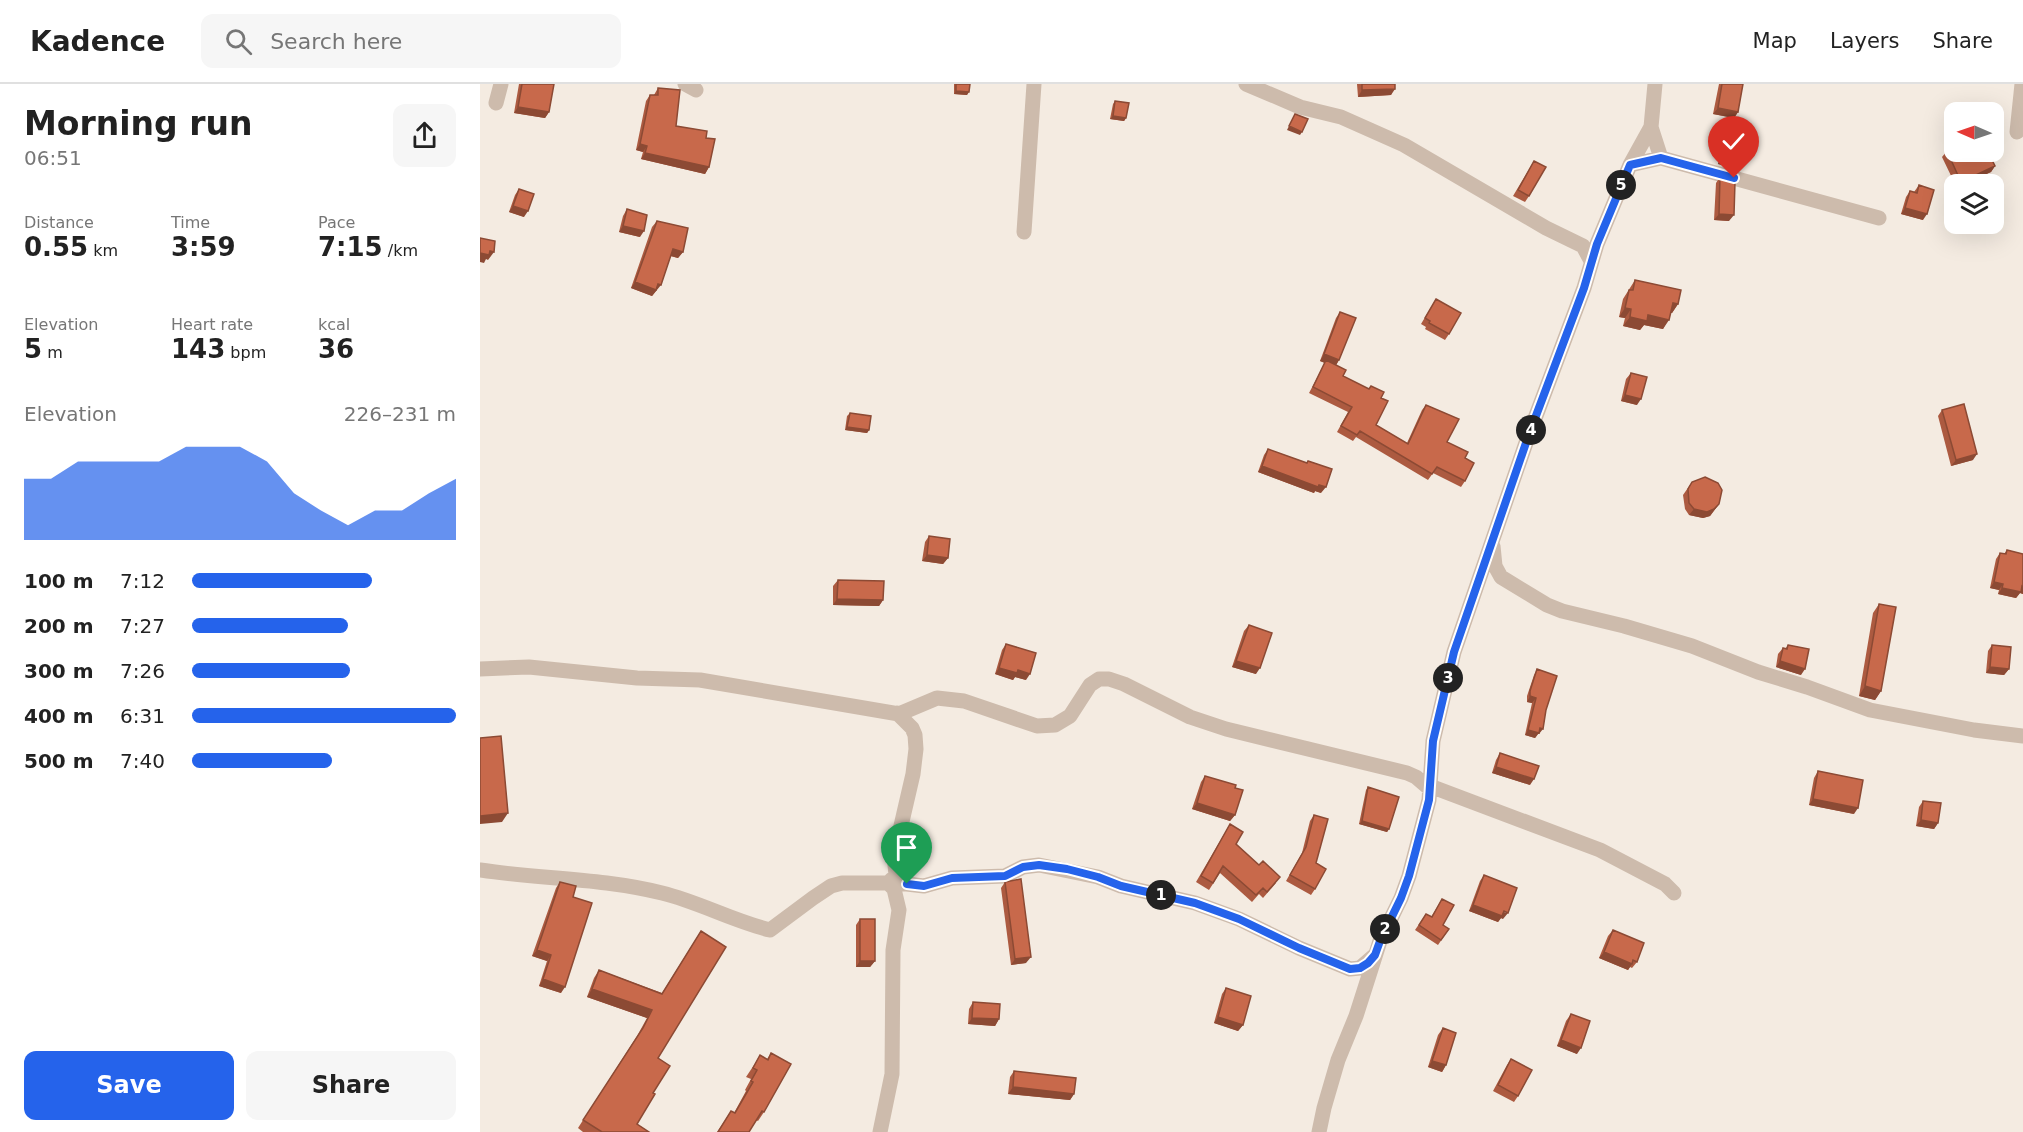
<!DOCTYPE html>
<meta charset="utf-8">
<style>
body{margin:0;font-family:"DejaVu Sans",sans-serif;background:#f6f6f6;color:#222;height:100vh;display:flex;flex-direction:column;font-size:22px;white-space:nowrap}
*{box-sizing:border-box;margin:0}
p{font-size:20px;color:#767676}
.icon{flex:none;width:33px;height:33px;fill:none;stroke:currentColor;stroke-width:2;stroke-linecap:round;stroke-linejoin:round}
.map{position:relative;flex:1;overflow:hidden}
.side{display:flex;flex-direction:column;background:#fff;width:480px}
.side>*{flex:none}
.needle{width:39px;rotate:272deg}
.tools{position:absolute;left:1464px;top:18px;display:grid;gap:12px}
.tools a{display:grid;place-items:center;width:60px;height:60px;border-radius:12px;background:#fff;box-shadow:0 6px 24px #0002;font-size:30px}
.pin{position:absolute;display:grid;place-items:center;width:51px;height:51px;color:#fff;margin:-62px -26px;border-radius:50% 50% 50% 0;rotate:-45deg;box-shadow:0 0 6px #0007}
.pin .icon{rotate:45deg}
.km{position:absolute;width:30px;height:30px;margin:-15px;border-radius:50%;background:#222;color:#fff;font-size:16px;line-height:30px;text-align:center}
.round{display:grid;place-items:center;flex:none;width:63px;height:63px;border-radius:12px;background:#f6f6f6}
.head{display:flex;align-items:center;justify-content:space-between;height:102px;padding:0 24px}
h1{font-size:33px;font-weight:600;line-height:45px}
.figures{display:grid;grid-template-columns:repeat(3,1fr);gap:9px;height:102px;padding:6px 24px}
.figures div{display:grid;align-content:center}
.figures b{font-size:26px;font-weight:600}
.figures small{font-size:16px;font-weight:400}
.figures p{font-size:16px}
.chart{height:168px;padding:12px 24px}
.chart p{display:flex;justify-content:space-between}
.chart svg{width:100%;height:108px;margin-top:6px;fill:#2563eb;opacity:.7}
.cta{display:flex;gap:12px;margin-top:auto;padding:12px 24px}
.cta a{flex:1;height:69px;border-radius:12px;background:#2563eb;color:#fff;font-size:24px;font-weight:600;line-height:69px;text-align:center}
.cta a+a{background:#f6f6f6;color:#222}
ul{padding:0 24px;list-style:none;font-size:20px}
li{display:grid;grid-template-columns:96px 72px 1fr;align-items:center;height:45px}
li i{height:15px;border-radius:8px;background:#2563eb}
header{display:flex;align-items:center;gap:36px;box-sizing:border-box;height:84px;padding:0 30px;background:#fff;border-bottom:2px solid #e0e0e0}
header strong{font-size:28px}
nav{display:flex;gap:33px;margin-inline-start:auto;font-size:21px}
.search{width:420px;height:54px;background:#f6f6f6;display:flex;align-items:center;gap:15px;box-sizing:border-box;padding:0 21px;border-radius:12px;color:#767676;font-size:22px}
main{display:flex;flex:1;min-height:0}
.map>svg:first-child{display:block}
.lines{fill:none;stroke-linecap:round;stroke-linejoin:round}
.minor{stroke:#cdbbac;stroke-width:15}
.wall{fill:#ac5a40}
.shaded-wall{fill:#8c4a34}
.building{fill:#c8694b;stroke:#8c4a34;stroke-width:1.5}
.route-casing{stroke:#fff;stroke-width:12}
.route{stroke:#2563eb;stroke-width:8}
</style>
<header>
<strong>Kadence</strong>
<div class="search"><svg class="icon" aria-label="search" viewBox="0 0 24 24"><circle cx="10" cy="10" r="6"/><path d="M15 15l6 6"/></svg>Search here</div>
<nav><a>Map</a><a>Layers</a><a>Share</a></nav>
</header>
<main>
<section class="side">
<div class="head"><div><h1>Morning run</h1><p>06:51</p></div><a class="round"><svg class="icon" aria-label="share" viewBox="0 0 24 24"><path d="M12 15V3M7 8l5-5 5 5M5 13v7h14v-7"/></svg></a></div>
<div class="figures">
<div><p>Distance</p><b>0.55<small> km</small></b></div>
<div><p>Time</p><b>3:59</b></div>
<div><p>Pace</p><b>7:15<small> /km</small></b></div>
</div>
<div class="figures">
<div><p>Elevation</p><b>5<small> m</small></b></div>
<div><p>Heart rate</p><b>143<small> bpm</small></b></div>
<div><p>kcal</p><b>36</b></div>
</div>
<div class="chart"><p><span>Elevation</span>226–231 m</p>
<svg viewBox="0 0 160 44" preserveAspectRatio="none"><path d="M0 44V19L10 19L20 12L30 12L40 12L50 12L60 6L70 6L80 6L90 12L100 25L110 32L120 38L130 32L140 32L150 25L160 19V44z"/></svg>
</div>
<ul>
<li><b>100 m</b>7:12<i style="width:68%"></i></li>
<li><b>200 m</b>7:27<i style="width:59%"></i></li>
<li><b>300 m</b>7:26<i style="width:60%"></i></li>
<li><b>400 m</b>6:31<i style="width:100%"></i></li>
<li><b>500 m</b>7:40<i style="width:53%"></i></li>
</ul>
<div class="cta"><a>Save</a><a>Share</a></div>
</section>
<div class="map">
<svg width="1543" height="1048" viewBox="0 0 1543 1048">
<rect width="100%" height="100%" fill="#f4ebe1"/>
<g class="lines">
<!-- minor -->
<path class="minor" d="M 205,0 L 216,6
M 766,0 L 820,23 L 861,33 L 924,61 L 1066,144 L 1103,162 L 1111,177
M 16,19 L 21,0
M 1171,43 L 1181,74
M 1537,48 L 1542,0
M 1150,81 L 1181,74 L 1399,134
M 544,148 L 554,0
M 1013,462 L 1015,482 L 1021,493 L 1067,521 L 1082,527 L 1144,542 L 1212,562 L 1278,588 L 1327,603 L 1390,626 L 1494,646 L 1543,652
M 0,585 L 49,583 L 157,594 L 220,596 L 419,630 L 457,614 L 484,617 L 557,642 L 575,641 L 590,632 L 610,601 L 619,595 L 629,595 L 644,600 L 710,633 L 746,645 L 927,689 L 936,693 L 950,705
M 417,629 L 432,644 L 435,651 L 436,665 L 433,690 L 414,772 L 416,791 L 427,800
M 950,702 L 1120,766 L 1185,800 L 1194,809
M 0,786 C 60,795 123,794 182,809 C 219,818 253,837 290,846 L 333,814 L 351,802 L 362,799 L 418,799 L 444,802 L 472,794 L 525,792 L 543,783 L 559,781 L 618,793 L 641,802 L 715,819 L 759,835 L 819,864 L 870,885 L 880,884 L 895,871
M 400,1048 L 412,990 L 413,866 L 419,826 L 414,805 L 408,799 L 412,795
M 839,1048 L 844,1024 L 858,976 L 876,932 L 900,857 L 921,814 L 929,792 L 949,716 L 953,657 L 974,568 L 1048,353 L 1104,204 L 1117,160 L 1150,81 L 1171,43 L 1175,0"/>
</g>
<!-- wall -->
<path class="wall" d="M 39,0 L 74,0 L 69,28 L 65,34 L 34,29 Z
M 474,0 L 490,0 L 487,11 L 474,10 Z
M 877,0 L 915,0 L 911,11 L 878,13 Z
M 1239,0 L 1263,0 L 1258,28 L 1254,34 L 1233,30 Z
M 178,4 L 196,42 L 226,54 L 229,83 L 225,90 L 161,75 L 163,68 L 156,66 L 166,17 L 170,11 L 174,11 Z
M 635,17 L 646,34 L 644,37 L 630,35 L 633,20 Z
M 1251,37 L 1255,77 L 1251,83 L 1238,80 L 1247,44 Z
M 1467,67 L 1515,82 L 1511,88 L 1484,100 L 1475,100 L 1462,73 Z
M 1054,77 L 1049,112 L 1045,118 L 1033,112 Z
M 1240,93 L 1249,137 L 1234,136 L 1236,99 Z
M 1439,101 L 1443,136 L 1421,130 L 1426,113 L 1430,107 L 1434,108 Z
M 39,105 L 44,133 L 29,128 L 35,111 Z
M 147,125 L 160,153 L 139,148 L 143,132 Z
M 177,137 L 203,168 L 198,174 L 190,172 L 176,207 L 172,212 L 151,204 L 172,143 Z
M 1155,196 L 1198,220 L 1192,229 L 1191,229 L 1183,245 L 1164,241 L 1160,246 L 1143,242 L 1145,234 L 1139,233 L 1143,215 Z
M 956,215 L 969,250 L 965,256 L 945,245 L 946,243 L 941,240 Z
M 860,228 L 859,276 L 856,281 L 863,292 L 901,314 L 896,341 L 927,359 L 942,326 L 946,321 L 967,358 L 985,374 L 985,397 L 981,403 L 953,389 L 948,396 L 876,353 L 873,357 L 857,348 L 868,328 L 829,309 L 845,279 L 840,277 L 856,234 Z
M 1151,289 L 1157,321 L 1141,317 L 1146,295 Z
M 1462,326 L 1493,376 L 1471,382 L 1458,332 Z
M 370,329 L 389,346 L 387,349 L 365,346 L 367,332 Z
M 788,365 L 827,379 L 828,377 L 841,409 L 835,407 L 834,409 L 778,388 L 784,371 Z
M 1212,398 L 1239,420 L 1230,432 L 1223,434 L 1209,431 L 1205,425 L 1203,411 Z
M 449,452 L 468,474 L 463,480 L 442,477 L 445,458 Z
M 1527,466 L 1543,470 L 1543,510 L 1540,509 L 1536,514 L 1518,510 L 1519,506 L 1510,504 L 1516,475 L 1520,469 L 1524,470 Z
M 358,496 L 403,516 L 399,522 L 353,521 L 353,502 Z
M 1399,520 L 1401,607 L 1395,616 L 1379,612 L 1393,529 Z
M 769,541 L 776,590 L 752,583 L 764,547 Z
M 526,560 L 546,596 L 535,593 L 533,596 L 515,590 L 522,566 Z
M 1308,561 L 1321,591 L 1296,583 L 1298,570 L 1303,564 L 1305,565 Z
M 1512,561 L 1529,585 L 1524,591 L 1506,589 L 1508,567 Z
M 1057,585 L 1066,626 L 1059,650 L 1058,650 L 1055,654 L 1045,651 L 1052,619 L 1047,618 L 1047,612 L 1054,591 Z
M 1020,669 L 1050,701 L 1012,689 L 1016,676 Z
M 1338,687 L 1374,730 L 1329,721 L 1334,694 Z
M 725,692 L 755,704 L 755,731 L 750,737 L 712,725 L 721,698 Z
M 888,703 L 909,745 L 907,748 L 879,740 L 886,706 Z
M 1443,717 L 1458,739 L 1454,745 L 1436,742 L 1439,723 Z
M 834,731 L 836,779 L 835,805 L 831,811 L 806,797 L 822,769 L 830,737 Z
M 750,740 L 756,760 L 796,799 L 783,814 L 779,810 L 772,818 L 740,789 L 729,806 L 716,798 Z
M 1004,791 L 1023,835 L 1021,834 L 1018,838 L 989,827 L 1000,797 Z
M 80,798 L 93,813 L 81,909 L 59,902 L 67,877 L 52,872 L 76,804 Z
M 525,798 L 546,879 L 531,881 L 521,804 Z
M 962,815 L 963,841 L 969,845 L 958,861 L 935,846 L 946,830 L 951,833 Z
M 380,835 L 395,877 L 390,883 L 376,883 L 376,841 Z
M 1133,846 L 1157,878 L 1152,884 L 1150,883 L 1148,886 L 1119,874 L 1128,852 Z
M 221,847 L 178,974 L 173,1009 L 157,1040 L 169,1048 L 103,1048 L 98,1044 L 157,952 L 167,934 L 107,913 L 114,894 L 119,886 L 182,909 Z
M 746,904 L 763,941 L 758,947 L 734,939 L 742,910 Z
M 493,918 L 519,935 L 515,942 L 488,940 L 489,925 Z
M 1091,930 L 1097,970 L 1077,962 L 1086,937 Z
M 963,944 L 966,981 L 962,988 L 948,983 L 958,951 Z
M 291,969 L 284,1028 L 278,1037 L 276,1036 L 269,1048 L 237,1048 L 251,1027 L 254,1029 L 266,1007 L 265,1006 L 271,995 L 266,993 L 274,981 L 280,971 L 287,975 Z
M 1031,975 L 1038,1012 L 1034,1018 L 1013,1007 L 1027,981 Z
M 534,987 L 594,1010 L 590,1016 L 528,1010 L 530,993 Z"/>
<!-- shaded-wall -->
<path class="shaded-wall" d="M 915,5 L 911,11 L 878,13 L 882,6 Z
M 476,7 L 489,8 L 487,11 L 474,10 Z
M 38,23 L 69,28 L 65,34 L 34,29 Z
M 1238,24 L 1258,28 L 1254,34 L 1233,30 Z
M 633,32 L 646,34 L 644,37 L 630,35 Z
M 809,42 L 822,48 L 820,51 L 807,46 Z
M 160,60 L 167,62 L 163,68 L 156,66 Z
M 165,69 L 229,83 L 225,90 L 161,75 Z
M 1242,73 L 1255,77 L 1251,83 L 1238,80 Z
M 1515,82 L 1511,88 L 1484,100 L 1479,100 L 1481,98 Z
M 33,122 L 48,127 L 44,133 L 29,128 Z
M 1425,124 L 1447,130 L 1443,136 L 1421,130 Z
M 1239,130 L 1254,131 L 1249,137 L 1234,136 Z
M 143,142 L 164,147 L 160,153 L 139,148 Z
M 193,165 L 203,168 L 198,174 L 188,171 Z
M 10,167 L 14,168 L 8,176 L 6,175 L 4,179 L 0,178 L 0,169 Z
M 155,198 L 178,200 L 181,201 L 172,212 L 151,204 Z
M 1193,219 L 1198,220 L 1192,229 L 1186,228 Z
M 1145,224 L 1151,225 L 1145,234 L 1139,233 Z
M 1168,231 L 1189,236 L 1183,245 L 1164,241 L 1160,246 L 1143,242 L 1150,233 Z
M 844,270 L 859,276 L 855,283 L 840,277 Z
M 1145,311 L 1161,315 L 1157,321 L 1141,317 Z
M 367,343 L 389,346 L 387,349 L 365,346 Z
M 1497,370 L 1493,376 L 1471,382 L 1476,376 Z
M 782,382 L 846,403 L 841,409 L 835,407 L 834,409 L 778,388 Z
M 1239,420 L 1230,432 L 1223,434 L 1209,431 L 1214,425 Z
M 447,471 L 468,474 L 463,480 L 442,477 Z
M 1514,498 L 1523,500 L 1519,506 L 1510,504 Z
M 1542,502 L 1543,503 L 1543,510 L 1540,509 L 1536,514 L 1518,510 L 1522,504 Z
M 357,515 L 403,516 L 399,522 L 353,521 Z
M 756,577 L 780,584 L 776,590 L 752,583 Z
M 1300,577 L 1325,585 L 1321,591 L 1296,583 Z
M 1510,583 L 1529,585 L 1524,591 L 1506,589 Z
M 519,584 L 538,586 L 550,590 L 546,596 L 535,593 L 533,596 L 515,590 Z
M 1385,602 L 1401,607 L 1395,616 L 1379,612 Z
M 1050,612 L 1056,614 L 1052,619 L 1047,618 Z
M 1060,644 L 1063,645 L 1059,650 L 1058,650 L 1055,654 L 1045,651 L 1048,646 Z
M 1016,683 L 1054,695 L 1050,701 L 1012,689 Z
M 1333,715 L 1378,724 L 1374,730 L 1329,721 Z
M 717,719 L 755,731 L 750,737 L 712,725 Z
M 28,729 L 22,738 L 0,740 L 0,732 Z
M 1441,736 L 1458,739 L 1454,745 L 1436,742 Z
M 882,737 L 909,745 L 907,748 L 879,740 Z
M 993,821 L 1028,829 L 1023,835 L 1021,834 L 1018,838 L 989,827 Z
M 57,866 L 71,871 L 67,877 L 52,872 Z
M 1124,868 L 1152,880 L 1148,886 L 1119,874 Z
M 551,873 L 546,879 L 531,881 L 535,875 Z
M 380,877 L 395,877 L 390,883 L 376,883 Z
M 63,895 L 85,903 L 81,909 L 59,902 Z
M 112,905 L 172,926 L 167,934 L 107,913 Z
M 738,933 L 763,941 L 758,947 L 734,939 Z
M 492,934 L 519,935 L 515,942 L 488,940 Z
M 1081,956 L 1101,964 L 1097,970 L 1077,962 Z
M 952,977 L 966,981 L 962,988 L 948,983 Z
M 533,1003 L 594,1010 L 590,1016 L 528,1010 Z"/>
<!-- building -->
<path class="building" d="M 42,0 L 74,0 L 69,28 L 38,23 Z
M 476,0 L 490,0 L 489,8 L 476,7 Z
M 882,0 L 915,0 L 915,5 L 882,6 Z
M 1242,0 L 1263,0 L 1258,28 L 1238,24 Z
M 178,4 L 200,6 L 196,42 L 227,47 L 226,54 L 235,55 L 229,83 L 165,69 L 167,62 L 160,60 L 170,11 L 178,11 Z
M 635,17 L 649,19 L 646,34 L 633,32 Z
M 815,30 L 828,35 L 822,48 L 809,42 Z
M 1251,37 L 1264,40 L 1255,77 L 1242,73 Z
M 1474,63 L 1474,68 L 1508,68 L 1515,82 L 1481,98 L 1467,67 Z
M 1054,77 L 1066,83 L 1049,112 L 1038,106 Z
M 1240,93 L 1255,98 L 1254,131 L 1239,130 Z
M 1439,101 L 1454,106 L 1447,130 L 1425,124 L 1430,107 L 1437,109 Z
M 39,105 L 54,110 L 48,127 L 33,122 Z
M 147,125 L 167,131 L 164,147 L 143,142 Z
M 177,137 L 208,144 L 203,168 L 193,165 L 181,201 L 178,200 L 176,206 L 155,198 Z
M 0,154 L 15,157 L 14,168 L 10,167 L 9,171 L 0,169 Z
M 1155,196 L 1201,206 L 1198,220 L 1193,219 L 1189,236 L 1168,231 L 1167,237 L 1150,233 L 1151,225 L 1145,224 L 1149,206 L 1153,206 Z
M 956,215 L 981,229 L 969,250 L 949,239 L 950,237 L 945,234 Z
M 860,228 L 876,234 L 859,276 L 844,270 Z
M 846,276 L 866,286 L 863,292 L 889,305 L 891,302 L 904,308 L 901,314 L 908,317 L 896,341 L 928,360 L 946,321 L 979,335 L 967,358 L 988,368 L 985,374 L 994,379 L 985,397 L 957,383 L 952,390 L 880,347 L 877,351 L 861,342 L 872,323 L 833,303 Z
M 1151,289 L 1167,293 L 1161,315 L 1145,311 Z
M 1484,320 L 1497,370 L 1476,376 L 1462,326 Z
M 370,329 L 391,332 L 389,346 L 367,343 Z
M 788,365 L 827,379 L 828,377 L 852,385 L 846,403 L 839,401 L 838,403 L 782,382 Z
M 1225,393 L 1238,399 L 1242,406 L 1239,420 L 1234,425 L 1227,428 L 1214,425 L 1209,419 L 1208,405 L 1212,398 Z
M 449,452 L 470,455 L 468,474 L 447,471 Z
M 1527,466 L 1543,470 L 1543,503 L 1542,502 L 1541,508 L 1522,504 L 1523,500 L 1514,498 L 1520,469 L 1526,470 Z
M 358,496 L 404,497 L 403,516 L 357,515 Z
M 1399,520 L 1416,523 L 1401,607 L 1385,602 Z
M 769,541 L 792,549 L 780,584 L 756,577 Z
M 526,560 L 556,569 L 550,590 L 538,586 L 537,589 L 519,584 Z
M 1308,561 L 1329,565 L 1325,585 L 1300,577 L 1303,564 L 1307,565 Z
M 1512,561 L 1531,563 L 1529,585 L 1510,583 Z
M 1057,585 L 1077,592 L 1066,626 L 1063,645 L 1060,644 L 1059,649 L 1048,646 L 1056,614 L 1050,612 L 1050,607 Z
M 21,652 L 28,729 L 0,732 L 0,654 Z
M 1020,669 L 1059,682 L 1054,695 L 1016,683 Z
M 1338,687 L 1383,696 L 1378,724 L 1333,715 Z
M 725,692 L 756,701 L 755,704 L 763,706 L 755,731 L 717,719 Z
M 888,703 L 919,713 L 909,745 L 882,737 Z
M 1443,717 L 1461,719 L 1458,739 L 1441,736 Z
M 834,731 L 848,735 L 836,779 L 846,785 L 835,805 L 810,791 L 826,763 Z
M 750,740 L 763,748 L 756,760 L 779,781 L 783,777 L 800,793 L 787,808 L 783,804 L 776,811 L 743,782 L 733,799 L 721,792 Z
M 1004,791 L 1037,804 L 1028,829 L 1024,827 L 1022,832 L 993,821 Z
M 541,795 L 551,873 L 535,875 L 525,798 Z
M 80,798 L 96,802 L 93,813 L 112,819 L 85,903 L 63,895 L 71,871 L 57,866 Z
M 962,815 L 974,821 L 963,841 L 969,845 L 961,856 L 939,841 L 946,830 L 952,833 Z
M 380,835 L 395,835 L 395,877 L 380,877 Z
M 1133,846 L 1164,859 L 1157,878 L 1153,876 L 1152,880 L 1124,868 Z
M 221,847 L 246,863 L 178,974 L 190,982 L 173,1009 L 175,1010 L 157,1040 L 169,1048 L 122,1048 L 103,1036 L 163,944 L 172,926 L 112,905 L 119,886 L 182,910 Z
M 746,904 L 771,912 L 763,941 L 738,933 Z
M 493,918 L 520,920 L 519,935 L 492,934 Z
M 1091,930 L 1110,937 L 1101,964 L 1081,956 Z
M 963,944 L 976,949 L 966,981 L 952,977 Z
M 291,969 L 311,980 L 284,1028 L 282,1027 L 269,1048 L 238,1048 L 251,1027 L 255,1029 L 273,998 L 271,997 L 277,986 L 273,984 L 280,971 L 288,976 Z
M 1031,975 L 1052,986 L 1038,1012 L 1018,1001 Z
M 534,987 L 596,994 L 594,1010 L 533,1003 Z"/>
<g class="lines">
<!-- route casing -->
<g class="route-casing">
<path id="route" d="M 427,800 L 444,802 L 472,794 L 525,792 L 543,783 L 559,781 L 587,785 L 618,793 L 641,802 L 715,819 L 759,835 L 819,864 L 870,885 L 880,884 L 888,879 L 895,871 L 900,857 L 921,814 L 929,792 L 949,716 L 953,657 L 974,568 L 1048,353 L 1104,204 L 1117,160 L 1150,81 L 1181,74 L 1254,94"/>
</g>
<!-- route -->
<use href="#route" class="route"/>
</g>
</svg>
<div class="tools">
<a><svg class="needle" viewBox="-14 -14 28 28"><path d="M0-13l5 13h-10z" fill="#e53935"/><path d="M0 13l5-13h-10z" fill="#767676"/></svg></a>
<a><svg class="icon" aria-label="layers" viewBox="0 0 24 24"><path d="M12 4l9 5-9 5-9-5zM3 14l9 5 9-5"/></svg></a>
</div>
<div class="pin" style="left:427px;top:800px;background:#1e9e55"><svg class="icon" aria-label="arrive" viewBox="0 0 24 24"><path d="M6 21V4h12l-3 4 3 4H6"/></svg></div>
<div class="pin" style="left:1254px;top:94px;background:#d93025"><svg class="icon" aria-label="check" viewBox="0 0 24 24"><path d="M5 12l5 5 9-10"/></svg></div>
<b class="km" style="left:681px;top:811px">1</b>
<b class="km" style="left:905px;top:845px">2</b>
<b class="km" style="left:968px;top:594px">3</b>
<b class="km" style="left:1051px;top:346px">4</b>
<b class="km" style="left:1141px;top:101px">5</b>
</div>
</main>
